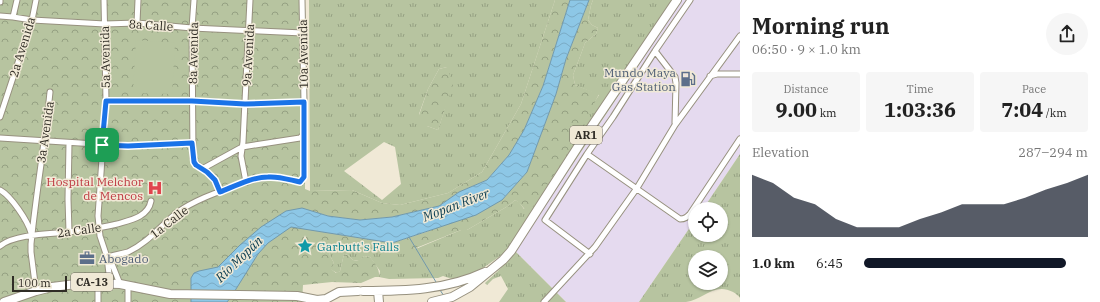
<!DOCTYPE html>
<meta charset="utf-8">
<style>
body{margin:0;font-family:"IBM Plex Serif",serif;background:#f6f6f6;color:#222;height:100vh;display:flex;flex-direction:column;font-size:15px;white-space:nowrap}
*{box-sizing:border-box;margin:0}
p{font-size:13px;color:#767676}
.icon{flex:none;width:22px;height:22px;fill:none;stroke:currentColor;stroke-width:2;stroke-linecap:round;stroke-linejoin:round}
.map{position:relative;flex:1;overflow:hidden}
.panel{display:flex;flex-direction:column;background:#fff;width:360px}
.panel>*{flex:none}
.fabs{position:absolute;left:688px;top:202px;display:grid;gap:8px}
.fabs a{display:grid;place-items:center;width:40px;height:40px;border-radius:50%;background:#fff;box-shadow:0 1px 3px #0004;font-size:20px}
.scale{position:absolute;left:12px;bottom:10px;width:55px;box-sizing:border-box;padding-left:4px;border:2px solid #302d26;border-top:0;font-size:11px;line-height:14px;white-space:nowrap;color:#302d26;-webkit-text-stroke:3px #f0e9d6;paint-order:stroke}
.pin{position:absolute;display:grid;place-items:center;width:34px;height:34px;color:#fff;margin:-17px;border-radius:8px;box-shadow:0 2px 6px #0006}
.round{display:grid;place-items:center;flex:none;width:42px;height:42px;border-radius:21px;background:#f6f6f6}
.headline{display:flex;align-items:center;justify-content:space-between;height:68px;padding:0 12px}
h1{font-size:22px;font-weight:700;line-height:30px}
.stats{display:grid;grid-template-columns:repeat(3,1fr);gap:6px;height:68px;padding:4px 12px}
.stats div{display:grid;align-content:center;border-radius:4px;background:#f6f6f6;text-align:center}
.stats b{font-size:20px;font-weight:700}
.stats small{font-size:11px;font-weight:400}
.stats p{font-size:11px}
.chart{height:112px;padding:8px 12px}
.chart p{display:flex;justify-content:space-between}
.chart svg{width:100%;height:72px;margin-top:4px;fill:#111827;opacity:.7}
ul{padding:0 12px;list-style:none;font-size:13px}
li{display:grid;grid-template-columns:64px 48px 1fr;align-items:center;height:30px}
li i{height:10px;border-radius:5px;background:#111827}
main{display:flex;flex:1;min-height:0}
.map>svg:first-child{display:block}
.commercial{fill:#e5daef}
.grass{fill:url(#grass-tufts);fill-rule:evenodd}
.forest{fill:url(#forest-crowns)}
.pitch{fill:#b7c4a0}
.water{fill:url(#water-waves);stroke:#7199ac}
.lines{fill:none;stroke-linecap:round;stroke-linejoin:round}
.stream{stroke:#7199ac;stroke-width:1}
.minor-casing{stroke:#97917f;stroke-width:7}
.highway-casing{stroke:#97917f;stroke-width:10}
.minor{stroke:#fff;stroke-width:5}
.highway{stroke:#fff;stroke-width:8}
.route-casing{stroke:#fff;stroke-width:8}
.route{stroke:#1a73e8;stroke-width:5}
.labels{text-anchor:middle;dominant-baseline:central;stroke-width:3;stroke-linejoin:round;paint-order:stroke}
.shield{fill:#f0e9d6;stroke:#6a655b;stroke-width:1}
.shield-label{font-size:11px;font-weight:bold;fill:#302d26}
.street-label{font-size:12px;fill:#302d26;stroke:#f0e9d6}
.service-label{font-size:12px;fill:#4e5e75;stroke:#f0e9d6;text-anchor:end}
.health-label{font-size:12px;fill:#be3a42;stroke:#f0e9d6;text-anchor:end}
.culture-label{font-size:12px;fill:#0d838f;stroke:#f0e9d6;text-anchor:start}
.water-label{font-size:13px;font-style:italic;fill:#0a3d52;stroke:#f0e9d6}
</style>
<main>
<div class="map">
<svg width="740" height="302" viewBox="0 0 740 302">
<defs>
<pattern id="grass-tufts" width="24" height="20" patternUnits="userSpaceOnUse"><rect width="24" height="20" fill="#b7c4a0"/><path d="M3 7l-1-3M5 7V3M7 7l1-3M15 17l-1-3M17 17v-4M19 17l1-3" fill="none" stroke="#95a082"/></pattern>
<pattern id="forest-crowns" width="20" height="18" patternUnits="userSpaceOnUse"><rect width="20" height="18" fill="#b7c4a0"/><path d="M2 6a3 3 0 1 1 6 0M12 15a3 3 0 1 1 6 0" fill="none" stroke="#95a082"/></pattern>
<pattern id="water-waves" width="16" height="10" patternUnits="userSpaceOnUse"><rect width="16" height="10" fill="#8dc7e6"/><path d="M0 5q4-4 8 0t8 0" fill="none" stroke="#7aabc5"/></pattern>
</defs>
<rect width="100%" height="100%" fill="#f0e9d6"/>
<!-- commercial -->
<path class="commercial" d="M 682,0 L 740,0 L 740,154 L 703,209 L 695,209 L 695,220 L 639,302 L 566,302 L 515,251 Z"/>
<!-- grass -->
<path class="grass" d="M 309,0 L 555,0 L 521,104 L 482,172 L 448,193 L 400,205 L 382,203 L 352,190 L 310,191 ZM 447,67 L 445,108 L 438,130 L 427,126 L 419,125 L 419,114 L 428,89 L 439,69 ZM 384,142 L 395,147 L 401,184 L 382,200 L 344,171 Z
M 593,0 L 682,0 L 515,251 L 566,302 L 499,302 L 508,289 L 501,276 L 493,279 L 487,285 L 485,283 L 498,271 L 515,252 L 503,254 L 483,268 L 462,277 L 452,279 L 443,276 L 438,278 L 389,279 L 379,277 L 380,271 L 370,257 L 364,256 L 359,261 L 353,260 L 348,255 L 344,254 L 340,271 L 337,273 L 330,269 L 334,263 L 330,256 L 329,249 L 337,247 L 364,248 L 383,253 L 418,248 L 461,230 L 467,230 L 508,206 L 515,200 L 519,202 L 524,209 L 599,95 L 575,85 L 573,75 L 581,54 L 585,43 L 596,34 L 598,28 L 592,25 L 588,20 L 591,5 Z
M 740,154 L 740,298 C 738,295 736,294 733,292 C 714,282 703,300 686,302 C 671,302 654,302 639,302 L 695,220 L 695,235 L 721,235 L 721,209 L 703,209 ZM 695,257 L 721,257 L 721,283 L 695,283 Z"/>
<!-- forest -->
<path class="forest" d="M 0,0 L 305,0 L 305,189 L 310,191 L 352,190 L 382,203 L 400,205 L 448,193 L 482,172 L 521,104 L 555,0 L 570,0 L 543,86 L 524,130 L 509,155 L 487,180 L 459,192 L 439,206 L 392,217 L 360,220 L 328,216 L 305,209 L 305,229 L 392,243 L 426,232 L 502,200 L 527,172 L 556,94 L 566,59 L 589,0 L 593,0 L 591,5 L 588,20 L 592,25 L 598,28 L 596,34 L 585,43 L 581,54 L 573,75 L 575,85 L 599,94 C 579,136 555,175 529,212 C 523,209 521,203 515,200 L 508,206 L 467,230 L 461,230 L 401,254 L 383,253 L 364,248 L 337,247 L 329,249 L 330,256 L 334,263 L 331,269 L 336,273 L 340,271 L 344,254 L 348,255 L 353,260 L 358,261 L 364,256 L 370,257 C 375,263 380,269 379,277 L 375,277 L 361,283 L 332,282 L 303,285 L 302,302 L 0,302 Z
M 447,67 L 453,85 L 438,130 L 427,126 L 419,126 L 419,115 L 428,89 L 439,69 Z"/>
<!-- pitch -->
<path class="pitch" d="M 136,40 L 175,43 L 172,94 L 133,93 Z"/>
<!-- water -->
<path class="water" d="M 570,0 L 589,0 L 566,59 L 556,94 L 527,172 L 502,200 L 476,215 L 392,243 L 291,227 L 268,243 L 258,254 L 231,297 L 227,302 L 191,302 L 191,278 L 194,273 L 199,271 L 218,267 L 240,245 L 261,227 L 286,211 L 302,208 L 328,216 L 360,220 L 392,217 L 439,206 L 459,192 L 487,180 L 509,155 L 524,130 L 543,86 Z"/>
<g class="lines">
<!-- stream -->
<path class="stream" d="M 409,237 L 436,282
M 440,290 L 444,296"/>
<!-- minor casing -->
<g class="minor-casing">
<path id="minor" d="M 104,0 L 106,101 L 98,216 L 100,236 L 107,257 L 109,274 L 109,283
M 194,0 L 192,28 L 193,158 C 195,166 202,167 207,172 C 213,177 218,184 220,192
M 0,2 L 0,0
M 0,16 L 13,17 L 32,20 L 105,24 L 137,23 L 192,28 L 303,33
M 13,17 L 17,0
M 137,23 L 138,0
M 655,51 L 675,77 L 676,83 L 675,123
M 710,76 L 717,74 L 740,74
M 106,101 L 192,101 L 245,104 L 304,102
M 0,117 L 32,20 L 36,0
M 0,138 L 128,146 L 192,143
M 587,154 L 680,219 C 685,219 687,217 690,214 L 740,139
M 202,169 L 242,147 L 300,138 L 304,134
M 246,182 L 241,156 L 243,142 L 250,0
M 0,190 C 11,196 28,221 31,233
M 69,232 L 68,199 L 69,143
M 0,246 C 15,234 50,234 69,232 C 85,230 101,228 117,224 C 131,220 148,217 151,201
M 590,254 L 545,220 L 587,154 L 613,117 L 655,51 L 690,0
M 107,257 C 114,255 121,254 128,252 C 148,243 161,225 178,212 C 195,200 218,192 237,185 C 248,181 258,177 270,177 C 280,177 290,180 300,182 L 304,177 L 304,102 L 302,0
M 107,258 L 112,264 L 120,284
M 98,282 L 98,302
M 36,291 L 31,252 L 31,244 C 36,193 45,143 50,92
M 128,302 L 128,285
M 544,302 L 595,247 L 637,188 L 675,125 L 740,36"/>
</g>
<!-- highway casing -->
<g class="highway-casing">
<path id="highway" d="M 363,291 C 405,291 447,290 485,272
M 378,291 L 379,302
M 4,302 L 36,291 L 52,287 L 84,283 L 120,284 L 170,294 L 297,296 L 317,300 L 326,299 L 339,292 L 358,291
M 432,302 L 452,297 L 470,287 L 503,260 L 511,251 L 581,142 L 677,0"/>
</g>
<!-- minor -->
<use href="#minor" class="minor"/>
<!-- highway -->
<use href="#highway" class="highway"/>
</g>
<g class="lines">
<!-- route casing -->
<g class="route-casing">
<path id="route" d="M 106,101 L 192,101 L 245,104 L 304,102 L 304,177 L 300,182 C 290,180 279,176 268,177 C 252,177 235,186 220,192 L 215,180 L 207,172 L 196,165 L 194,162 L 192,143 L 128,146 L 102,145 Z"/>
</g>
<!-- route -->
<use href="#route" class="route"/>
</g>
<!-- icons -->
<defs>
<g id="fuel-bare" transform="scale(1.2)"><path d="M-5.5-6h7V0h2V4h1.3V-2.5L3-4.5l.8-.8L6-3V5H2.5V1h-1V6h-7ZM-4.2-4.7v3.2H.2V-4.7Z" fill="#5c6f8a" stroke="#f0e9d6" stroke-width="2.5" paint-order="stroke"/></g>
<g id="hospital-bare" transform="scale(1.2)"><path d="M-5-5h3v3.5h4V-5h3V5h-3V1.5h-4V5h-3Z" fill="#e0444e" stroke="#f0e9d6" stroke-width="2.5" paint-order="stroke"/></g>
<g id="sight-bare" transform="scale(1.2)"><path d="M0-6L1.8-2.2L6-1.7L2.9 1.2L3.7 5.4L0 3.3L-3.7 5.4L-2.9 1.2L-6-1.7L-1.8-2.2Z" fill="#0f9aa8" stroke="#f0e9d6" stroke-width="2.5" paint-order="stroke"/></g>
<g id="office-bare" transform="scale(1.2)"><path d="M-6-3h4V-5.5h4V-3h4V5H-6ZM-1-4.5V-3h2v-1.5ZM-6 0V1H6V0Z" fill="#5c6f8a" stroke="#f0e9d6" stroke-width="2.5" paint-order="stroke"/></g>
</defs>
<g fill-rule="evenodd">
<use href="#fuel-bare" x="688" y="79"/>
<use href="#hospital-bare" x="155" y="188"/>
<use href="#sight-bare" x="305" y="246"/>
<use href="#office-bare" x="87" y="258"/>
</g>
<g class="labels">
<!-- shield labels -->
<g class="shield">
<rect x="570" y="126" width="32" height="18" rx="3"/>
<rect x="71" y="273" width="42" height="18" rx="3"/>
</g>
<g class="shield-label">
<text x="586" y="135">AR1</text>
<text x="92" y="282">CA-13</text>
</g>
<!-- street labels -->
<g class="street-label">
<text transform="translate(151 25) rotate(4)">8a Calle</text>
<text transform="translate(22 47) rotate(-73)">2a Avenida</text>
<text transform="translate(193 53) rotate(-89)">8a Avenida</text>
<text transform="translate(303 54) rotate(-91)">10a Avenida</text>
<text transform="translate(248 55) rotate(-87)">9a Avenida</text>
<text transform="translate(105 57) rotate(-91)">5a Avenida</text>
<text transform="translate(45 132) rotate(-82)">3a Avenida</text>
<text transform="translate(169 222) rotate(-38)">1a Calle</text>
<text transform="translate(79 230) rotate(-8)">2a Calle</text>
</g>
<!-- service labels -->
<g class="service-label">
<text x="676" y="72">Mundo Maya<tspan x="676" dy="14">Gas Station</tspan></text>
<text x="99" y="258" text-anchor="start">Abogado</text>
</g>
<!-- health labels -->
<g class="health-label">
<text x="143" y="181">Hospital Melchor<tspan x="143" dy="14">de Mencos</tspan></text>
</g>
<!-- culture labels -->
<g class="culture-label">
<text x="317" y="246">Garbutt's Falls</text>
</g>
<!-- water labels -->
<g class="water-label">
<text transform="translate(456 205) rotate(-21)">Mopan River</text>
<text transform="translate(239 259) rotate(-44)">Río Mopán</text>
</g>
</g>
</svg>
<div class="fabs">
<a><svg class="icon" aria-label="locate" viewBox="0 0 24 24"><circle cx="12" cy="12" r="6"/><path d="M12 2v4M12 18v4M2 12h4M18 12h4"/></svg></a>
<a><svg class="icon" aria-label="layers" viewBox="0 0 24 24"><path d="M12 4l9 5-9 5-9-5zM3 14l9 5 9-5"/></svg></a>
</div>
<div class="scale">100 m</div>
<div class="pin" style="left:102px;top:145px;background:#1e9e55"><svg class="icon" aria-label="arrive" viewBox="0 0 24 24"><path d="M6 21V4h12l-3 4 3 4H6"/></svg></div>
</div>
<section class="panel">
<div class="headline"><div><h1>Morning run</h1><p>06:50 · 9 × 1.0 km</p></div><a class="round"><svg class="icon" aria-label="share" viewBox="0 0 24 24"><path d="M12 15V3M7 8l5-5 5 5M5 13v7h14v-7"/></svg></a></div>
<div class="stats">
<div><p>Distance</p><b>9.00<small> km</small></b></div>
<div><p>Time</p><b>1:03:36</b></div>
<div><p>Pace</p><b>7:04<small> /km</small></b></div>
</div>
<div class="chart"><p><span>Elevation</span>287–294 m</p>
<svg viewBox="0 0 160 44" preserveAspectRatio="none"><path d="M0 44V6L10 11L20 20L30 24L40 33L50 38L60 38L70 38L80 33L90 29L100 24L110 24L120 24L130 20L140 15L150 11L160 6V44z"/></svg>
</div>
<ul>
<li><b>1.0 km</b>6:45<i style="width:90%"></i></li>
</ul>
</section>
</main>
